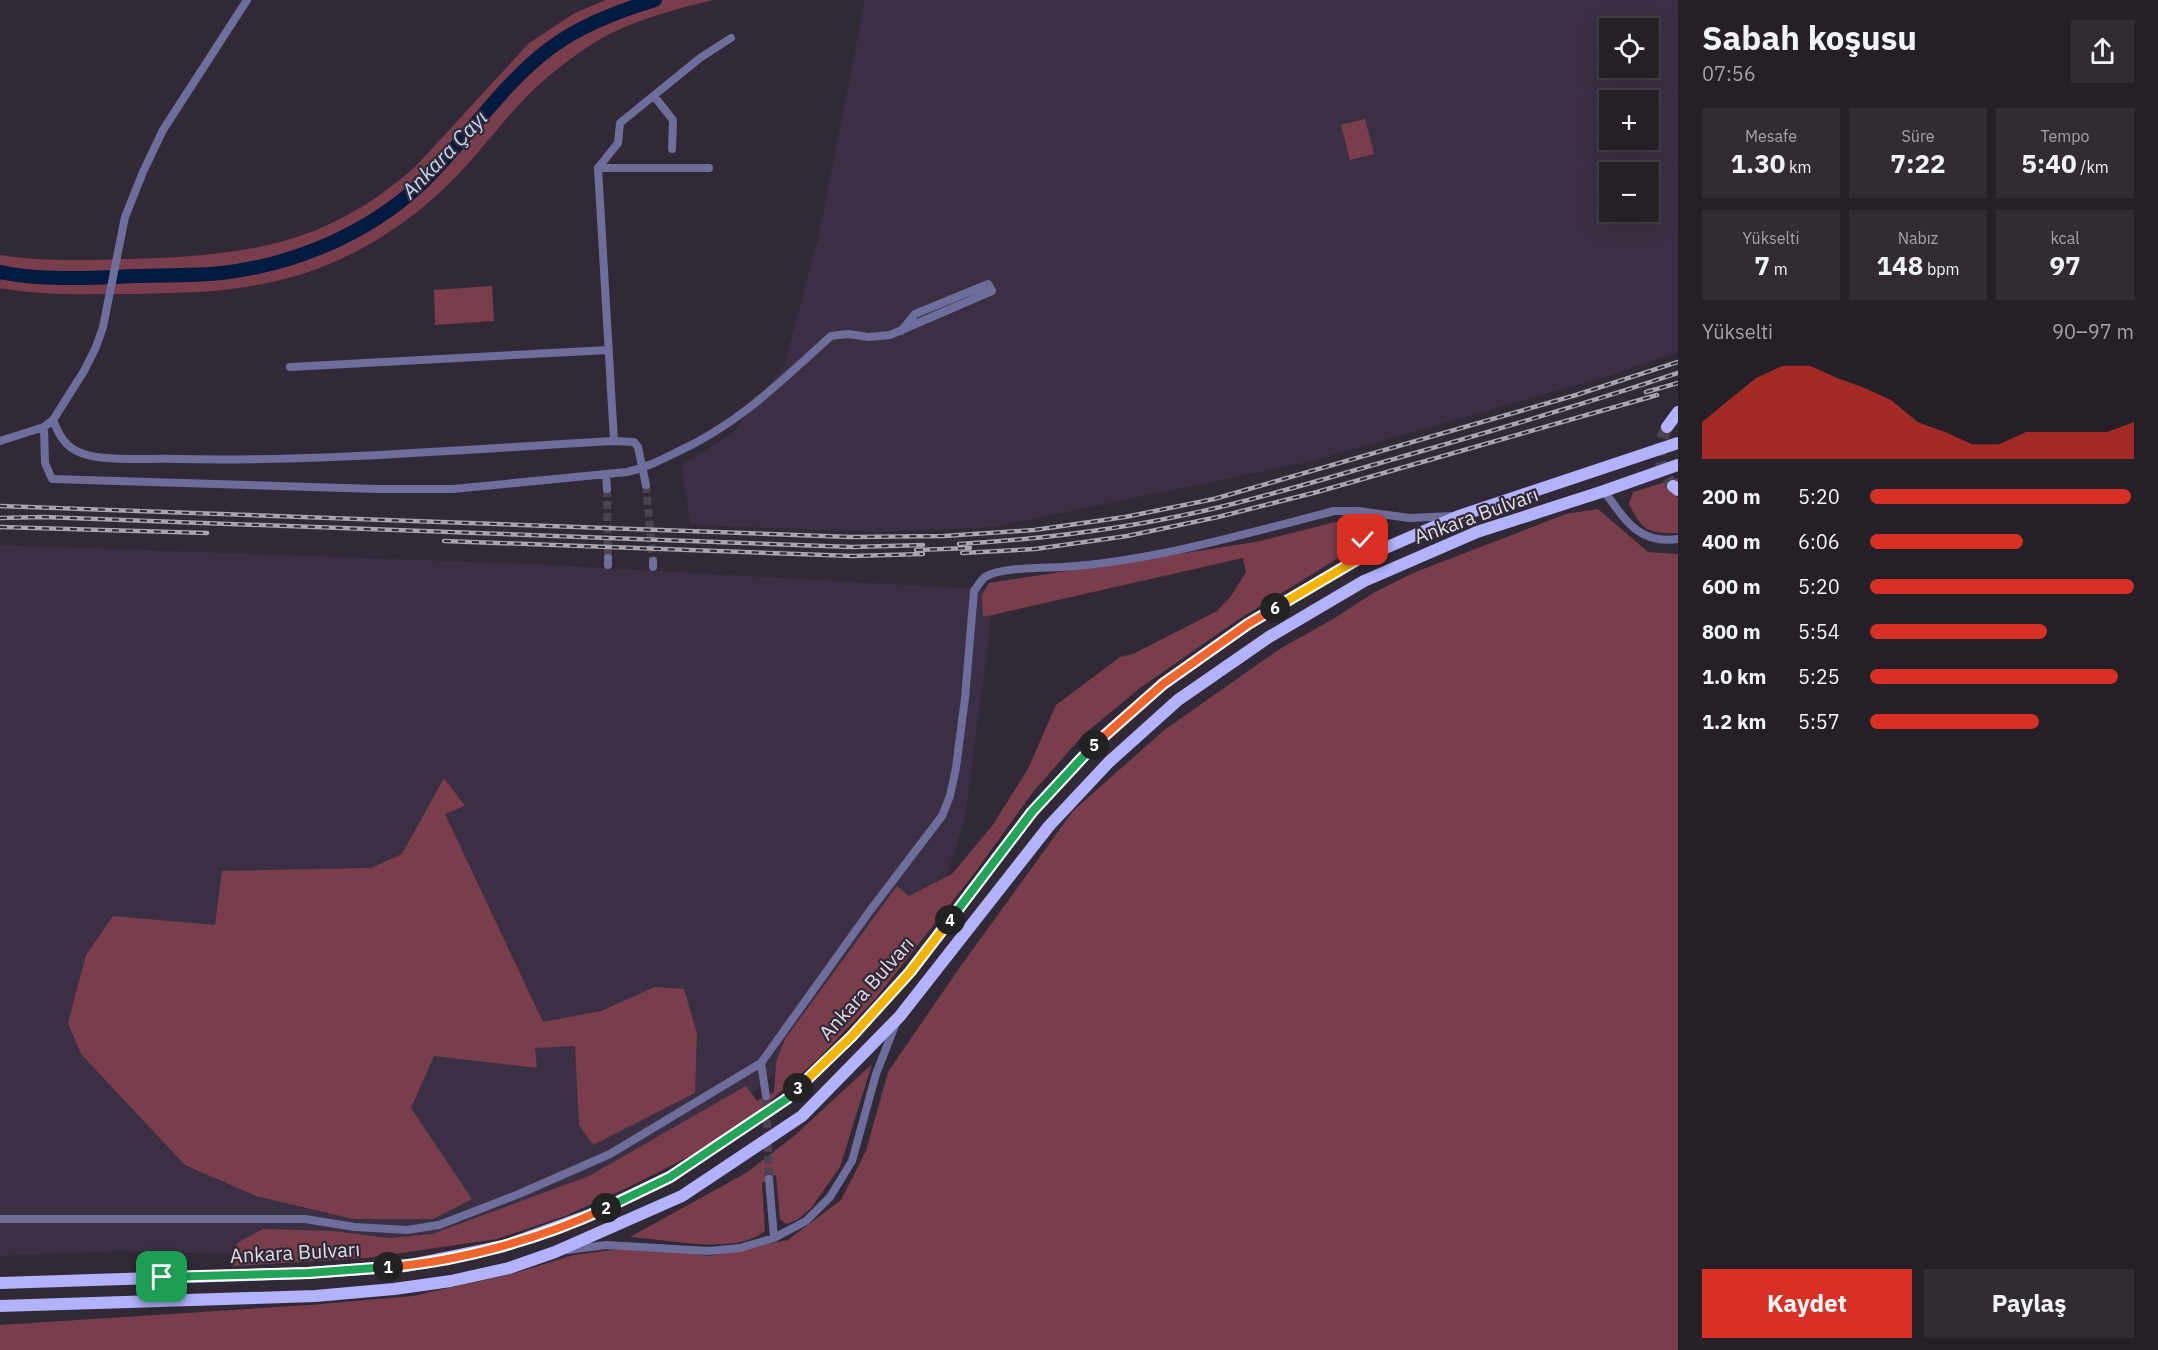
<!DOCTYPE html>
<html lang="tr">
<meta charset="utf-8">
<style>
body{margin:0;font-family:"IBM Plex Sans",sans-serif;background:#312c34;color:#f1f3f6;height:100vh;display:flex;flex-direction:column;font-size:22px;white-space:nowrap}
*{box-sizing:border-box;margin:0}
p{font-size:20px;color:#a3a2a8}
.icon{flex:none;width:33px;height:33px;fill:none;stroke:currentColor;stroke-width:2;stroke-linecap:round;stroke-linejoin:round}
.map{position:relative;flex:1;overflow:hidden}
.panel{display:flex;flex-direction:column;background:#251f28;width:480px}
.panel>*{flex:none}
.tools{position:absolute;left:1599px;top:18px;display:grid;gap:12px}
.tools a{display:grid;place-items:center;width:60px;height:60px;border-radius:0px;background:#251f28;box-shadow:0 6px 24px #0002,0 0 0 2px #423d45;font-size:30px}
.pin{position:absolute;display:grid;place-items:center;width:51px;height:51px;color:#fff;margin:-26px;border-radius:12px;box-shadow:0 3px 9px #0006}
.km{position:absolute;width:30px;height:30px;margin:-15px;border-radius:50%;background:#222;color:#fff;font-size:16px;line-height:30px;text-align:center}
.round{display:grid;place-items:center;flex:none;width:63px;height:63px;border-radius:0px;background:#312c34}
.summary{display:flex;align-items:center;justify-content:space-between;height:102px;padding:0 24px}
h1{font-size:33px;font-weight:800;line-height:45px}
.stats{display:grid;grid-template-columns:repeat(3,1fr);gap:9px;height:102px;padding:6px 24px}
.stats div{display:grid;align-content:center;border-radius:0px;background:#312c34;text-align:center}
.stats b{font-size:26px;font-weight:800}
.stats small{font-size:16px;font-weight:400}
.stats p{font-size:16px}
.chart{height:168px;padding:12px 24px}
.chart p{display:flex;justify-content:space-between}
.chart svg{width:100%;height:108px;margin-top:6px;fill:#d93025;opacity:.7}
.cta{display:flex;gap:12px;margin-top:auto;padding:12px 24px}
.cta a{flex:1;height:69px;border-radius:0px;background:#d93025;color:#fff;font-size:24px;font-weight:800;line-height:69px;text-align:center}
.cta a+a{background:#312c34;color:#f1f3f6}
ul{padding:0 24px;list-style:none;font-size:20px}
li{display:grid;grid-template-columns:96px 72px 1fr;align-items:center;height:45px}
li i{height:15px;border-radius:8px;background:#d93025}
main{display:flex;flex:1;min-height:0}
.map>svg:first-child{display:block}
.built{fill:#3b3043;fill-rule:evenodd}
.green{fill:#7a3d4b}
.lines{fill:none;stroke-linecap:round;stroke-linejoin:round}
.river{stroke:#001a40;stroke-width:14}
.street-tunnel{stroke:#4b4450;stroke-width:8;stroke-dasharray:8 4;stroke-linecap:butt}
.primary-tunnel{stroke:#4b4450;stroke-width:12;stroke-dasharray:12 6;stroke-linecap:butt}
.street{stroke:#6e6e9d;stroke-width:8}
.primary{stroke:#b2b2fe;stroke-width:12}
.rail-casing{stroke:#aaa4af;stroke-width:4.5}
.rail{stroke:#312936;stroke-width:2;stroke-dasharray:7;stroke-linecap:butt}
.split-1-casing{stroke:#fff;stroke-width:12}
.split-2-casing{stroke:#fff;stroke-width:12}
.split-3-casing{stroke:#fff;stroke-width:12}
.split-4-casing{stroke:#fff;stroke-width:12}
.split-5-casing{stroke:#fff;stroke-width:12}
.split-6-casing{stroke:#fff;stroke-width:12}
.split-7-casing{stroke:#fff;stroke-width:12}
.split-1{stroke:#22a559;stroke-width:8}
.split-2{stroke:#f0652b;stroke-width:8}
.split-3{stroke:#22a559;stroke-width:8}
.split-4{stroke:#f5b400;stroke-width:8}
.split-5{stroke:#22a559;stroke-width:8}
.split-6{stroke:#f0652b;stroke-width:8}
.split-7{stroke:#f5b400;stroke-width:8}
.labels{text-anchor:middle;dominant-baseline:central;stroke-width:4.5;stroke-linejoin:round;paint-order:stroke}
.street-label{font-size:20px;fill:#e0dbe4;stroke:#312936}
.water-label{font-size:21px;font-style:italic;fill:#c1d8f9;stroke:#312936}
</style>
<main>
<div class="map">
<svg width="1678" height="1350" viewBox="0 0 1678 1350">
<rect width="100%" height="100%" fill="#312936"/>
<!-- built -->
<path class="built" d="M 865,0 L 1678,0 L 1678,352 L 1604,377 L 1308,462 L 994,527 L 883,532 L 691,525 L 681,466 L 734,431 L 784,366 L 819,235 ZM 1610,28 L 1648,28 L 1648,68 L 1610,68 ZM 1610,100 L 1648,100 L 1648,140 L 1610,140 ZM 1610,172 L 1648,172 L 1648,212 L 1610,212 Z
M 0,545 L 534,564 L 995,590 L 965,817 L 945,882 L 821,1035 L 692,1143 L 447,1243 L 260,1255 L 120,1251 L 0,1256 Z"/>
<!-- green -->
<path class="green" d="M 606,0 L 713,0 C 681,8 649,16 618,30 C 590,42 552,72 530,93 C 498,125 472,164 438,194 C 391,237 330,271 267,283 C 222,293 177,293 131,294 C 87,294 44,296 0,288 L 0,255 C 44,262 87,260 132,259 C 248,255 327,246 417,165 L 529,43 L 575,13 Z
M 1365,119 L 1374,154 L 1350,160 L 1341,125 Z
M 492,286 L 494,321 L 435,325 L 434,290 Z
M 1678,478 L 1678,483 L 1672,492 L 1678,498 L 1678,533 C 1648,533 1643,532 1629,504 L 1633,492 Z
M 1598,509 L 1648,552 L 1678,554 L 1678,1350 L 0,1350 L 0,1325 L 310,1305 L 413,1296 L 515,1273 L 574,1255 L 619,1249 L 653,1249 L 710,1256 L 788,1240 L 841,1200 L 866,1151 L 888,1072 L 960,967 L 1073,811 L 1163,731 L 1278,650 L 1333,619 L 1375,592 L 1413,573 L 1566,514 Z
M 1351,518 L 1360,521 C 1364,536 1357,545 1345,554 L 1239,619 L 1140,688 L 1083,735 L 1033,792 L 973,875 L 876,998 L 818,1059 L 755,1114 L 692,1155 L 631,1186 L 565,1216 L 497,1239 L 367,1258 L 233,1266 L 237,1243 L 263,1229 L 333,1231 L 389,1238 L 432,1234 L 589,1176 L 746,1086 L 757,1101 L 774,1092 L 776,1062 L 785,1039 L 897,886 L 909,896 L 952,874 L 992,826 L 1028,769 L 1056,705 L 1120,657 L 1133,654 L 1217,611 L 1231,596 L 1246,572 L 1243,558 L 983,617 L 982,595 L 989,583 L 1256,542 Z
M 444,778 L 465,806 L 445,814 L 543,1022 L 601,1011 L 655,987 L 684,989 L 697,1034 L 695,1093 L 593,1145 L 579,1125 L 575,1046 L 535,1048 L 537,1068 L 434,1056 L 411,1108 L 472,1199 L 433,1219 L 353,1219 L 256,1196 L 185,1165 L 81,1054 L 68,1023 L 86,955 L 113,916 L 215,925 L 222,871 L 371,868 L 402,854 Z
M 872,1064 L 840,1167 L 811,1208 L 797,1220 L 786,1224 L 780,1219 L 776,1175 L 762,1183 L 765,1231 C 736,1256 667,1239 630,1237 L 746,1173 L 794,1136 Z"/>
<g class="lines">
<!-- river -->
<path class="river" d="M 0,272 C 45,281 90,278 135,276 C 164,275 193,276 221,273 C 294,265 367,234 421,184 C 466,141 499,87 549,49 C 579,26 618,11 655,0"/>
<!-- street-tunnel -->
<path class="street-tunnel" d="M 646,485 L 653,561
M 607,489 L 608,558
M 766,1096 L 769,1179"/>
<!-- primary-tunnel -->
<path class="primary-tunnel" d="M 1667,427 C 1656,449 1658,467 1673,486"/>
<!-- street -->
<path class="street" d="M 654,96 L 673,120 L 672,149
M 598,168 L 709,168
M 290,367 L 608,350
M 53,420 C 59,435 65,447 81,453 C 104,462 150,458 176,459 C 322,462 468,449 614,441 L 598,168 L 618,143 L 620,123 L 700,58 L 731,38
M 44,427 L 45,463 L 52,479 L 377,489 L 453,489 L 627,472 C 645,468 659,461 675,453 C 739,424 780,382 831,336 L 848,334 L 869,337 L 890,335 L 992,291 L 988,284 L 915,314 L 901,331
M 0,441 L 44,427 L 53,420 L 84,371 L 96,347 L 103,327 L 125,217 L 143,172 L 163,130 L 247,0
M 614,441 L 634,442 L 638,447 L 646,485
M 606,474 L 607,489
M 1604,491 C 1625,519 1638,545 1678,539
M 653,561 L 653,567
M 1353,562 C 1363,540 1370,534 1358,511
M 608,565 L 608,558
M 761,1063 L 766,1096
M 769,1179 L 774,1238
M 0,1219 L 305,1219 L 355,1227 L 407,1230 L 439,1225 L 519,1194 L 610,1154 L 761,1063 L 869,912 L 942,816 L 950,796 L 956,768 L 965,698 L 974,591 C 977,587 981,580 985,577 C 1002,567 1042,568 1062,567 C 1154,561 1244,534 1334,511 L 1358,511 L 1410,518 L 1452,516
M 568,1250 L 606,1245 L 709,1251 L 740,1248 L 774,1238 L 806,1221 L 830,1197 L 852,1161 L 876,1074 L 896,1023"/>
<!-- primary -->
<path class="primary" d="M 1667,427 L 1678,412
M 1673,486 L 1678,490
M 0,1283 L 308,1273 L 406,1266 L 504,1246 L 590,1215 L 670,1177 L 788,1098 L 851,1037 L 910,972 L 1032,812 L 1093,746 L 1163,684 L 1248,624 L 1353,562 L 1459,516 L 1678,443
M 0,1306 L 315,1296 L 394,1289 L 451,1281 L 509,1268 L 555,1252 L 682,1196 L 802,1116 L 900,1016 L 1049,826 L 1109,762 L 1178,700 L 1269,637 L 1364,581 L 1477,532 L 1604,491 L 1678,465"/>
<!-- rail casing -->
<g class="rail-casing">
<path id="rail" d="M 1646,392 L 1678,383
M 0,506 L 851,537 L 944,536 L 1034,530 L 1125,517 L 1214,499 L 1576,395 L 1678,362
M 0,518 L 43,517 L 852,547 L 923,545
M 0,527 L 207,533
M 444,541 L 852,556 L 923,554
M 959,544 C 1046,539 1131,528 1216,508 C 1280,493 1344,473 1408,455 C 1499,429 1589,403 1678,373
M 916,550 L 970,548
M 962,553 L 1035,549 L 1127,536 L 1218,517 L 1317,492 L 1657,395"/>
</g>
<!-- rail -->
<use href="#rail" class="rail"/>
</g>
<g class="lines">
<!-- split-1 casing -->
<g class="split-1-casing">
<path id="split-1" d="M 162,1277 L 308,1273 L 388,1267"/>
</g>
<!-- split-2 casing -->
<g class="split-2-casing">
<path id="split-2" d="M 388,1267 C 458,1262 543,1238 606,1208"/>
</g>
<!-- split-3 casing -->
<g class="split-3-casing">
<path id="split-3" d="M 606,1208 L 670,1177 L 788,1098 L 798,1088"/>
</g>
<!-- split-4 casing -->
<g class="split-4-casing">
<path id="split-4" d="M 798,1088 L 852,1036 L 910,972 L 950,920"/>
</g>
<!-- split-5 casing -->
<g class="split-5-casing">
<path id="split-5" d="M 950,920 L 1032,812 L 1094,745"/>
</g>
<!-- split-6 casing -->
<g class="split-6-casing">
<path id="split-6" d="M 1094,745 L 1163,684 L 1248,624 L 1275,608"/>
</g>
<!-- split-7 casing -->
<g class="split-7-casing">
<path id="split-7" d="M 1275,608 L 1353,562 L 1363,540"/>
</g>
<!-- split-1 -->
<use href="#split-1" class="split-1"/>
<!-- split-2 -->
<use href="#split-2" class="split-2"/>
<!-- split-3 -->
<use href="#split-3" class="split-3"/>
<!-- split-4 -->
<use href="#split-4" class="split-4"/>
<!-- split-5 -->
<use href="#split-5" class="split-5"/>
<!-- split-6 -->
<use href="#split-6" class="split-6"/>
<!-- split-7 -->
<use href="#split-7" class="split-7"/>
</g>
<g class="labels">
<!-- street labels -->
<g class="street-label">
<text transform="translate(1476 515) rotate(-20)">Ankara Bulvarı</text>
<text transform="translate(866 988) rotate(-48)">Ankara Bulvarı</text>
<text transform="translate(295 1252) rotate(-3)">Ankara Bulvarı</text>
</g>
<!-- water labels -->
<g class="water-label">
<text transform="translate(444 154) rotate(-46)">Ankara Çayı</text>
</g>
</g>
</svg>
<div class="tools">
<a><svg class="icon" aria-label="locate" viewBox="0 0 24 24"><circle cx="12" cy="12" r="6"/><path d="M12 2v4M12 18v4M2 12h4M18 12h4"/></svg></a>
<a>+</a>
<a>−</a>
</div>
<div class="pin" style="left:162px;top:1277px;background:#1e9e55"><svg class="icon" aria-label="arrive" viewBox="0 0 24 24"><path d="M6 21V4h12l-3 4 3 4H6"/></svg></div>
<div class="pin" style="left:1363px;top:540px;background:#d93025"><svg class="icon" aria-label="check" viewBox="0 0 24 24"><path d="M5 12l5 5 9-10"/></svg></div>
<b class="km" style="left:388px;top:1267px">1</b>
<b class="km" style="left:606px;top:1208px">2</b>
<b class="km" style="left:798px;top:1088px">3</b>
<b class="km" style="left:950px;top:920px">4</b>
<b class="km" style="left:1094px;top:745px">5</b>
<b class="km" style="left:1275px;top:608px">6</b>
</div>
<section class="panel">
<div class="summary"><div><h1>Sabah koşusu</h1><p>07:56</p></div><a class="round"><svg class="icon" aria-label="share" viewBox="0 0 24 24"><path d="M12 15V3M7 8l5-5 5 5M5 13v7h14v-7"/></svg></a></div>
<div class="stats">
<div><p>Mesafe</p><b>1.30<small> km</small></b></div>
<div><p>Süre</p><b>7:22</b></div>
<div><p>Tempo</p><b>5:40<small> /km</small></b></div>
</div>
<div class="stats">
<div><p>Yükselti</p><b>7<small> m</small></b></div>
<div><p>Nabız</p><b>148<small> bpm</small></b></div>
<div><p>kcal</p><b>97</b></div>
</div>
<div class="chart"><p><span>Yükselti</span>90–97 m</p>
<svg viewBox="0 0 160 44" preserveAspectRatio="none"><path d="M0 44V29L10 20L20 11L30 6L40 6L50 11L60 15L70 20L80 29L90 33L100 38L110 38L120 33L130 33L140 33L150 33L160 29V44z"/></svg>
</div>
<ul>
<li><b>200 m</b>5:20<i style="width:99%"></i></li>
<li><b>400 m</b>6:06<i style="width:58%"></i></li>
<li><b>600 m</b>5:20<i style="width:100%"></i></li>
<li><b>800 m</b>5:54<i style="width:67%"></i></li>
<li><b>1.0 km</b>5:25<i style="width:94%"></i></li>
<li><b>1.2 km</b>5:57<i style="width:64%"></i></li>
</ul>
<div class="cta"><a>Kaydet</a><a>Paylaş</a></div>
</section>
</main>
